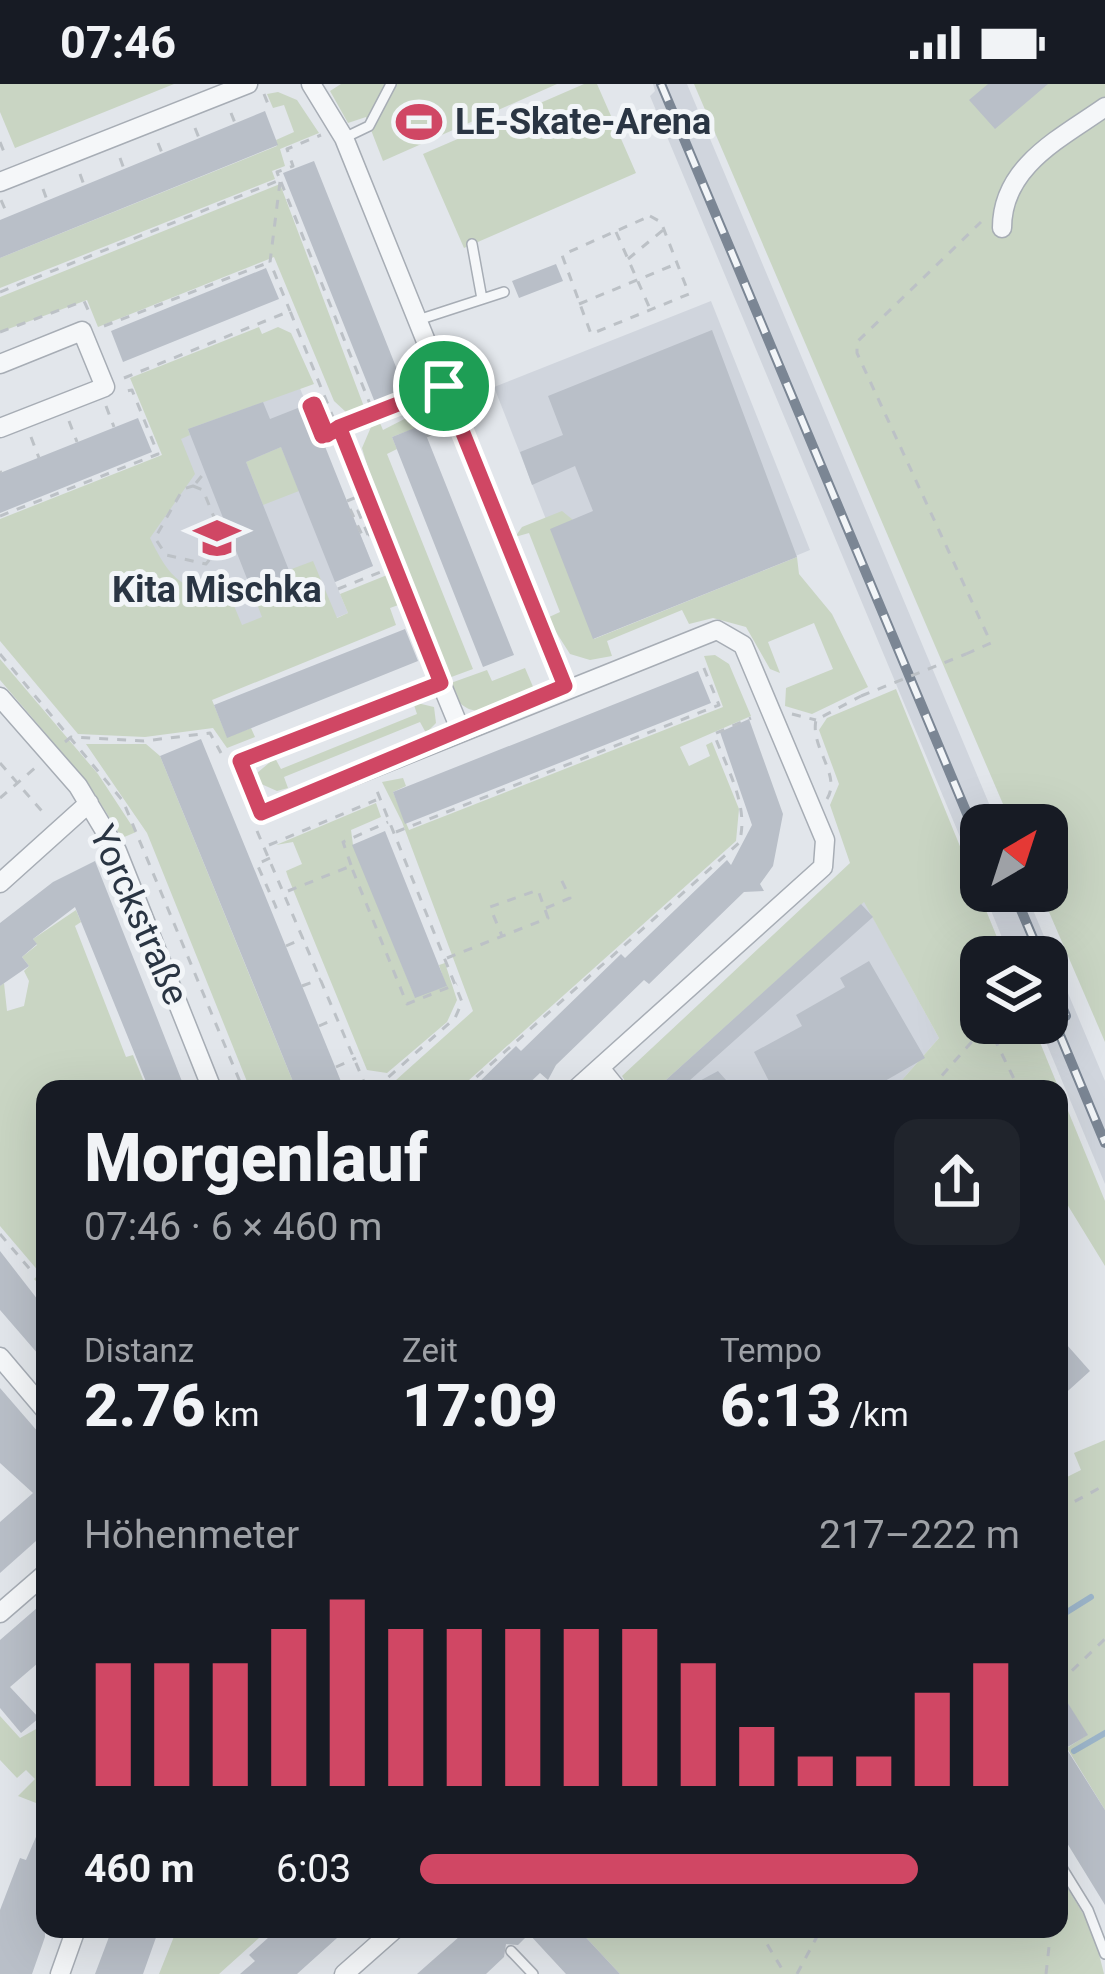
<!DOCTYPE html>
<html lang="de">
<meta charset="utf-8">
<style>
body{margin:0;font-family:Roboto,sans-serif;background:#20242c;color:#f1f3f6;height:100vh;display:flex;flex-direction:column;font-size:45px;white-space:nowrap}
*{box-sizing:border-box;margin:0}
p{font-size:39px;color:#9ea1a6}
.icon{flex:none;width:66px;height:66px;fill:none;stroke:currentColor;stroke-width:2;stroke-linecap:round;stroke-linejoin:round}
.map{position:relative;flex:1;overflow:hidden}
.drawer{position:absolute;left:36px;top:996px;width:1032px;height:858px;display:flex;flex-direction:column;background:#171b24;border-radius:24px;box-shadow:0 12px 48px #0002}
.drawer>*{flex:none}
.needle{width:78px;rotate:39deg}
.tools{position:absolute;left:960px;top:720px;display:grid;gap:24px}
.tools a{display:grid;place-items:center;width:108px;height:108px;border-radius:24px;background:#171b24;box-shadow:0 12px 48px #0002;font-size:60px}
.pin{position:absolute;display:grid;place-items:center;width:102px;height:102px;color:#fff;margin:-51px;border:6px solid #fff;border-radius:50%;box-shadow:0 3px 12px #0007}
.round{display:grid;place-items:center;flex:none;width:126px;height:126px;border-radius:24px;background:#20242c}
.headline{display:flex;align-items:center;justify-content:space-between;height:204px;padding:0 48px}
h1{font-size:66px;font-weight:800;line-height:90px}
.metrics{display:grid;grid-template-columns:repeat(3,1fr);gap:18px;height:204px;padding:12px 48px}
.metrics div{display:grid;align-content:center}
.metrics b{font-size:60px;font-weight:800}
.metrics small{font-size:33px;font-weight:400}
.metrics p{font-size:33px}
.chart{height:336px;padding:24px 48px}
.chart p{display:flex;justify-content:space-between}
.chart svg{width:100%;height:216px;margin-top:12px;stroke:#d04764;stroke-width:6}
ul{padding:0 48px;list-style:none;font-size:39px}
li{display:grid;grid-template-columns:192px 144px 1fr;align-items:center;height:90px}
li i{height:30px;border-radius:15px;background:#d04764}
.status{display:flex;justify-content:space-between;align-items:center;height:84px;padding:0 60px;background:#171b24;direction:ltr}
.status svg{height:33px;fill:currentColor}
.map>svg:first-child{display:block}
.built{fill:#d0d5dd}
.green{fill:#c9d5c3}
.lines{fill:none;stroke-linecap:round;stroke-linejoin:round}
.stream{stroke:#9db6cb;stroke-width:6}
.building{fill:#b9bfc8}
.lane-casing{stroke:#a7adb5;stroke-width:12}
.street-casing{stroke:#a7adb5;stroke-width:21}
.path{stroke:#bcc1c6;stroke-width:3;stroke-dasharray:9 9;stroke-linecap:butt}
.lane{stroke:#f5f7f9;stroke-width:9}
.street{stroke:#f5f7f9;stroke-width:18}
.rail-casing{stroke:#7b8694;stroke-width:10}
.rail{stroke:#f2f5f8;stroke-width:6;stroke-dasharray:18;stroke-linecap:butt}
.path-bridge{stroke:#bcc1c6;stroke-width:3;stroke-dasharray:9 9;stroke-linecap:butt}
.route-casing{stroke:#fff;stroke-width:24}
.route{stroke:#d04764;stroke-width:15}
.labels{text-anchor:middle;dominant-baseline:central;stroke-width:10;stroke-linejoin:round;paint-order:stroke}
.poi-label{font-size:36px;font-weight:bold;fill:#2a3543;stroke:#f2f5f8;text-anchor:start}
.street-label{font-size:36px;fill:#2a3543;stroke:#f2f5f8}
</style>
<div class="status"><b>07:46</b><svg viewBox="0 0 49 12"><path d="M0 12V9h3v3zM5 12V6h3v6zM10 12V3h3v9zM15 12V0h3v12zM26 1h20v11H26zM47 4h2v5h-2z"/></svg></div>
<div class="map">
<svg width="1105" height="1890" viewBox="0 0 1105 1890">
<rect width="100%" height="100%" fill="#e2e6eb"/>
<!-- built -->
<path class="built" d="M 653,0 L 687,0 L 998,741 L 981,741 L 981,803 L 650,12 L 655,7 Z
M 711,217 L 810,466 L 593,555 L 494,303 Z
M 261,258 L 281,309 L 299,302 L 373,482 L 335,498 L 348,529 L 111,627 L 28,472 L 116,437 L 176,382 L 145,304 Z
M 983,807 L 1025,807 L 1105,997 L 1105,1100 L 1038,939 L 1047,939 L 1047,873 L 1010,873 Z
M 864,817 L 939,954 L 894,1005 L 656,1005 Z"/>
<!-- green -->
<path class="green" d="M 0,0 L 174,0 L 15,64 L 0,28 Z
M 341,0 L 557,0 L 383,77 L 366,33 L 348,39 L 330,7 Z
M 584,0 L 597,0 L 636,89 L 464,164 L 423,70 Z
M 694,0 L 1105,0 L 1105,958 L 1040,807 L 1047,807 L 1047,741 L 1012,741 Z
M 278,8 L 297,16 L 319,49 L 280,65 L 285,82 L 272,87 L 275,95 L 0,204 L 0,174 L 277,62 L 276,56 L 294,48 L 284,21 L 273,24 L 267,10 Z
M 280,100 L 366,328 L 347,329 L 334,317 L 274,173 L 98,243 L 87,216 L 0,248 L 0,213 Z
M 259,243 L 262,250 L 278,243 L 291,249 L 314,300 L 188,345 L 190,351 L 181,355 L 195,390 L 150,454 C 171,497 181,505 230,512 L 242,541 L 262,533 L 257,520 L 296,504 L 289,486 L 313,477 L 337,534 L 348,529 L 340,510 L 392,489 L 404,519 L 390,524 L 396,541 L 212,616 L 227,653 L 251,644 L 255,653 L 227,664 L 213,644 L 145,653 L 78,650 L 0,557 L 0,435 L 162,371 L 130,294 Z
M 429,318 L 437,336 L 392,353 L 397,365 L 387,370 L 473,585 L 446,595 L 365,394 L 370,391 L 362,364 L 371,343 L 380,339 L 383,346 L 416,329 L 414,323 Z
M 281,363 L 299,407 L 263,421 L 246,378 Z
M 562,427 L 573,436 L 551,446 L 594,555 L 797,473 L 799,490 L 832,530 L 868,603 L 812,630 L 785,622 L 786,604 L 833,585 L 814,539 L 768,558 L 780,589 L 770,585 L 746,543 L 713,534 L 689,540 L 682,526 L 607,557 L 612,572 L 590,576 L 570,570 L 547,534 L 560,528 L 529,449 L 515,453 L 522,443 Z
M 715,571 L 729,580 L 751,632 L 680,663 L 689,682 L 710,672 L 706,661 L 712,658 L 739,725 L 736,757 L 459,1005 L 386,1005 L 473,927 L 402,738 L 382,698 L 403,694 L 406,702 L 393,708 L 409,746 L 723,623 L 704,572 Z
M 0,575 L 98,690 L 136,748 L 122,754 L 88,699 L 0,596 Z
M 525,584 L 534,605 C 500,624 466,645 448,600 L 487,586 L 492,597 Z
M 896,605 L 1005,873 L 981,873 L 981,939 L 1032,939 L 1105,1117 L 1105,1182 L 1059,1107 L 1059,1005 L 894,1005 L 939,954 L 864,818 L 656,1005 L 630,1005 L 622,992 L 850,779 L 830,721 L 839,700 L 819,646 L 827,634 Z
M 413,618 L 434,623 L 436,639 L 426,649 L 420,638 L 284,693 L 288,704 L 277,707 L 259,699 L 257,689 L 275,674 L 281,685 L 417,630 Z
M 86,660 L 146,660 L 160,672 L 296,1005 L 250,1005 L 147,749 Z
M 376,719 L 381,733 L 351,746 L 353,761 L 415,913 L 446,902 L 439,881 L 445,879 L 457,916 L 447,938 L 387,989 L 367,986 L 288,793 L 286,787 L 302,780 L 293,758 L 276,761 Z
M 76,826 L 81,838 L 75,842 L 126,973 L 133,971 L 147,1005 L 45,1005 L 45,1207 L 34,1195 L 40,1189 L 0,1142 L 0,902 L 4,899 L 7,927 L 24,922 L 29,897 L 24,887 L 29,882 L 22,873 L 37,861 L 33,855 Z
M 1105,1356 L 1105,1726 L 1067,1664 L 1087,1651 L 1059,1605 L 1059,1383 L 1065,1394 L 1081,1386 L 1074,1369 Z
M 0,1632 L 20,1654 L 45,1640 L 45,1699 L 36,1719 L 18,1712 L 35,1695 L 26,1686 L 17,1694 L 0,1676 Z
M 1059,1790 L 1093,1846 L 1104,1890 L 620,1890 L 578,1845 L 1059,1845 Z
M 177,1845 L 269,1845 L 219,1890 L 159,1890 Z"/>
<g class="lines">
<!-- stream -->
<path class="stream" d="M 1059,1533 L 1091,1513
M 1074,1667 L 1105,1649"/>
</g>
<!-- building -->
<path class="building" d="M 988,0 L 1048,0 L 995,45 L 969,16 Z
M 265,27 L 278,61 L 0,174 L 0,136 Z
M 314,77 L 406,308 L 376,321 L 283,89 Z
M 556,180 L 563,197 L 519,214 L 512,197 Z
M 266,184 L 279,215 L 123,278 L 111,247 Z
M 712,246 L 797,473 L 593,555 L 550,445 L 593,427 L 575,382 L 532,401 L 520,368 L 563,351 L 548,312 Z
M 263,318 L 270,335 L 308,320 L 373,482 L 335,498 L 281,363 L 246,378 L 296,504 L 257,520 L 188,345 Z
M 138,334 L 152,368 L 0,429 L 0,389 Z
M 422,341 L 514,571 L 483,583 L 392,353 Z
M 405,545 L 418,577 L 227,654 L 214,621 Z
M 698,587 L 711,619 L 405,740 L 393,708 Z
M 749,635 L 783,730 L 773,782 L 760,800 L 764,807 L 744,808 L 649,900 L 644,896 L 556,981 L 548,996 L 540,989 L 523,1005 L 472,1005 L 516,962 L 521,967 L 621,870 L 625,874 L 727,776 L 731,781 L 752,741 L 720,648 Z
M 201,655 L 334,980 L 344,1005 L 296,1005 L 255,904 L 160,672 Z
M 385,747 L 447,902 L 415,914 L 352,761 Z
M 95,777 L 152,921 L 185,1005 L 149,1005 L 75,823 L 33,855 L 37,860 L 22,873 L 29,882 L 0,902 L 0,839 L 53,798 Z
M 861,820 L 873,833 L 689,997 L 692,1001 L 718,987 L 734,1005 L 656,1005 Z
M 869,877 L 925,974 L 871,1005 L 773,1005 L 754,968 L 802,942 L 796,931 L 845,903 L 840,894 Z
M 0,1167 L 45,1225 L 45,1278 L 0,1226 Z
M 1059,1252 L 1090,1287 L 1059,1315 Z
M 0,1304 L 45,1356 L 45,1449 L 0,1489 L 0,1438 L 33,1409 L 0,1379 Z
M 45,1517 L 45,1573 L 10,1603 L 39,1634 L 21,1649 L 0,1624 L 0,1556 Z
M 1059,1605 L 1088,1651 L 1066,1664 L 1105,1726 L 1105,1821 L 1059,1746 Z
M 45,1732 L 45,1853 L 32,1890 L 0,1890 L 0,1826 L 20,1774 L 26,1776 Z
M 112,1845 L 159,1845 L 143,1890 L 95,1890 Z
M 278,1845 L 347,1845 L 297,1890 L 240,1890 L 255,1877 L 249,1871 Z
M 468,1845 L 578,1845 L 620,1890 L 566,1890 L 529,1850 L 518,1861 L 506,1860 L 504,1873 L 486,1890 L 417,1890 Z"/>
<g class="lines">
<!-- lane casing -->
<g class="lane-casing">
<path id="lane" d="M 344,54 L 369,42 L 391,0
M 472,160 L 482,215
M 418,236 L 504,208
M 1059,1779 L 1088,1826 L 1105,1870
M 511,1867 L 533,1890"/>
</g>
<!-- street casing -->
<g class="street-casing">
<path id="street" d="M 311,0 L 344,54 L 565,602
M 0,98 L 248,0
M 1002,144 C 1002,82 1061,54 1105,23
M 0,280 L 82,247 L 105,303 L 0,344
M 0,613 L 78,702 L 117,767 L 212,1005
M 460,645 L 441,599 L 240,677 L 261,729 L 717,546 L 743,561 L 825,756 L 823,783 L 576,1005
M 0,799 L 89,719
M 600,984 L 617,1005
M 0,1273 L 45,1326
M 0,1529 L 45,1490
M 60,1890 L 76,1845
M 344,1890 L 395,1845"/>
</g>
<!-- path -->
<path class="path" d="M 264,10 L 270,25
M 231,29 L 235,39
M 195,44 L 199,54
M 0,58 L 6,73
M 158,59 L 162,69
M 120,74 L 124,85
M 80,90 L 84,101
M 280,98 L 270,178 L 290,227
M 281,98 L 374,330
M 43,105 L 47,116
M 1,116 L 8,132
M 650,132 L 661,138 L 689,210 L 591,250 L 562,171 Z
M 616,148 L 651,227
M 628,175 L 663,146
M 0,208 L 280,96 L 277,88 L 293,82 L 287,65 L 321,51
M 579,220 L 676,180
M 104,242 L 270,178
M 0,248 L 84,217 L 89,228
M 124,294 L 290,227 L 433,580
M 106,322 L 114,343
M 69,337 L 77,358
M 316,341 L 314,320 L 327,351 L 338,346
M 340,342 L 427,309
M 426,352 L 439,347
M 31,353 L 39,374
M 0,387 L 1,389
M 196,399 L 205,388
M 193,402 L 203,406 L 224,458 L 206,480 L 166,471 L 155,454 L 183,405 Z
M 347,417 L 364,410
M 350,425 L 363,453 L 368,451 L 358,427 L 369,423
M 0,432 L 158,370 L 132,306 L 127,307
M 221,463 L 227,467 L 235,464
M 338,505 L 393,483
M 0,570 L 123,717 L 243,1005
M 966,570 L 991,559 L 857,269 L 857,258 L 981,138
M 792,630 L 816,636
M 65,658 L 71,653 L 144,657 L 210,649 L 221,669
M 0,679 L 47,733
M 0,714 L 35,684
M 827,715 C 842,691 810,664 816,636 L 861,612
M 257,747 L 367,1005
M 396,748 L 719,621 L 701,577
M 269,761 L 376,716
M 270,774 L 257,780 L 276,823 L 271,825
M 351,781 L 343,758 L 388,738
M 288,807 L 351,782 L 407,920 L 457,900
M 546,824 L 570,814 L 561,795
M 286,862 L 304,854
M 447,874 L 548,834 L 538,806 L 490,823 L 502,852
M 302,902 L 321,895
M 319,942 L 337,934
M 336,983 L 356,974
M 524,1004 L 524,1005
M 375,1005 L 455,934 L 462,918 L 377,707
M 463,1005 L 739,759 C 750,723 727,685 714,650 L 751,634
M 930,1005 L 977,952 L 992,950 L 1019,1005
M 1059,1077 L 1066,1087 L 1059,1126
M 0,1150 L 34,1190
M 42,1222 L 45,1219
M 1059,1426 L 1105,1401
M 1059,1599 L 1105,1555
M 758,1845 L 785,1890
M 797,1890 L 821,1845
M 1046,1890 L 1051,1845"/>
<!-- lane -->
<use href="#lane" class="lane"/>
<!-- street -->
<use href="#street" class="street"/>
<!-- rail casing -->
<g class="rail-casing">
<path id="rail" d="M 661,0 L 981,763
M 1013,807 L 1041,873
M 1047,888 L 1066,932
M 1047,920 L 1105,1059"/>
</g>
<!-- rail -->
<use href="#rail" class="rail"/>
<!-- path-bridge -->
<path class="path-bridge" d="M 861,612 L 966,570"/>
</g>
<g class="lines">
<!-- route casing -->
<g class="route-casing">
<path id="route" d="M 444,302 L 339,343 L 327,351 L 314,320 L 310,322 L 322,352 L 340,345 L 441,599 L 240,677 L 261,729 L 565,602 L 444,302"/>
</g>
<!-- route -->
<use href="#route" class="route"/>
</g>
<!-- icons -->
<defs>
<g id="stadium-bare" transform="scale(3.6)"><path d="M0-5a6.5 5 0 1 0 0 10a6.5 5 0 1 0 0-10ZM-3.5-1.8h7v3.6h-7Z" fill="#d04764" stroke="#f2f5f8" stroke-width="2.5" paint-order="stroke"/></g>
<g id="school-bare" transform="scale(3.6)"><path d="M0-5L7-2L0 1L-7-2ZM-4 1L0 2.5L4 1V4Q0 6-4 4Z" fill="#d04764" stroke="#f2f5f8" stroke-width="2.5" paint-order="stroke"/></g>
</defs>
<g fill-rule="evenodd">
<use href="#stadium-bare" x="419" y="38"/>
<use href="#school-bare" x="217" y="454"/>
</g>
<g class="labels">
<!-- poi labels -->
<g class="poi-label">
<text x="455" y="38">LE-Skate-Arena</text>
<text x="217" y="506" text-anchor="middle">Kita Mischka</text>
</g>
<!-- street labels -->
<g class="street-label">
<text transform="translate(139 831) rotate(66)">Yorckstraße</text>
</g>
</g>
</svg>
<div class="tools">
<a><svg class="needle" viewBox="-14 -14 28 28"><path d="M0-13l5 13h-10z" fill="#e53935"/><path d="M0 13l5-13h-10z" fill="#9ea1a6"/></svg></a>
<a><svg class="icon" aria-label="layers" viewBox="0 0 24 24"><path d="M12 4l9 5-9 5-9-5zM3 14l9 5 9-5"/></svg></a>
</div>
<div class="pin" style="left:444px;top:302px;background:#1e9e55"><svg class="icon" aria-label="arrive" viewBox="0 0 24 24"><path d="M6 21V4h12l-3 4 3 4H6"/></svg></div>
<section class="drawer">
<div class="headline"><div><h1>Morgenlauf</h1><p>07:46 · 6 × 460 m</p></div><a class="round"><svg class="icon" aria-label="share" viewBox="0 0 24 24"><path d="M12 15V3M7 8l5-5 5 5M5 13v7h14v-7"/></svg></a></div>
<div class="metrics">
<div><p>Distanz</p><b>2.76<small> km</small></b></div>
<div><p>Zeit</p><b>17:09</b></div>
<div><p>Tempo</p><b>6:13<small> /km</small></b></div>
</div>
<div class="chart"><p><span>Höhenmeter</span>217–222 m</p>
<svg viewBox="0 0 160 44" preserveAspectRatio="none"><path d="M5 44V19M15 44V19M25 44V19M35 44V12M45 44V6M55 44V12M65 44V12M75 44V12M85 44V12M95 44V12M105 44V19M115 44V32M125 44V38M135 44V38M145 44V25M155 44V19"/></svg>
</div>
<ul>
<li><b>460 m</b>6:03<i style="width:83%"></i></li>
</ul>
</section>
</div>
